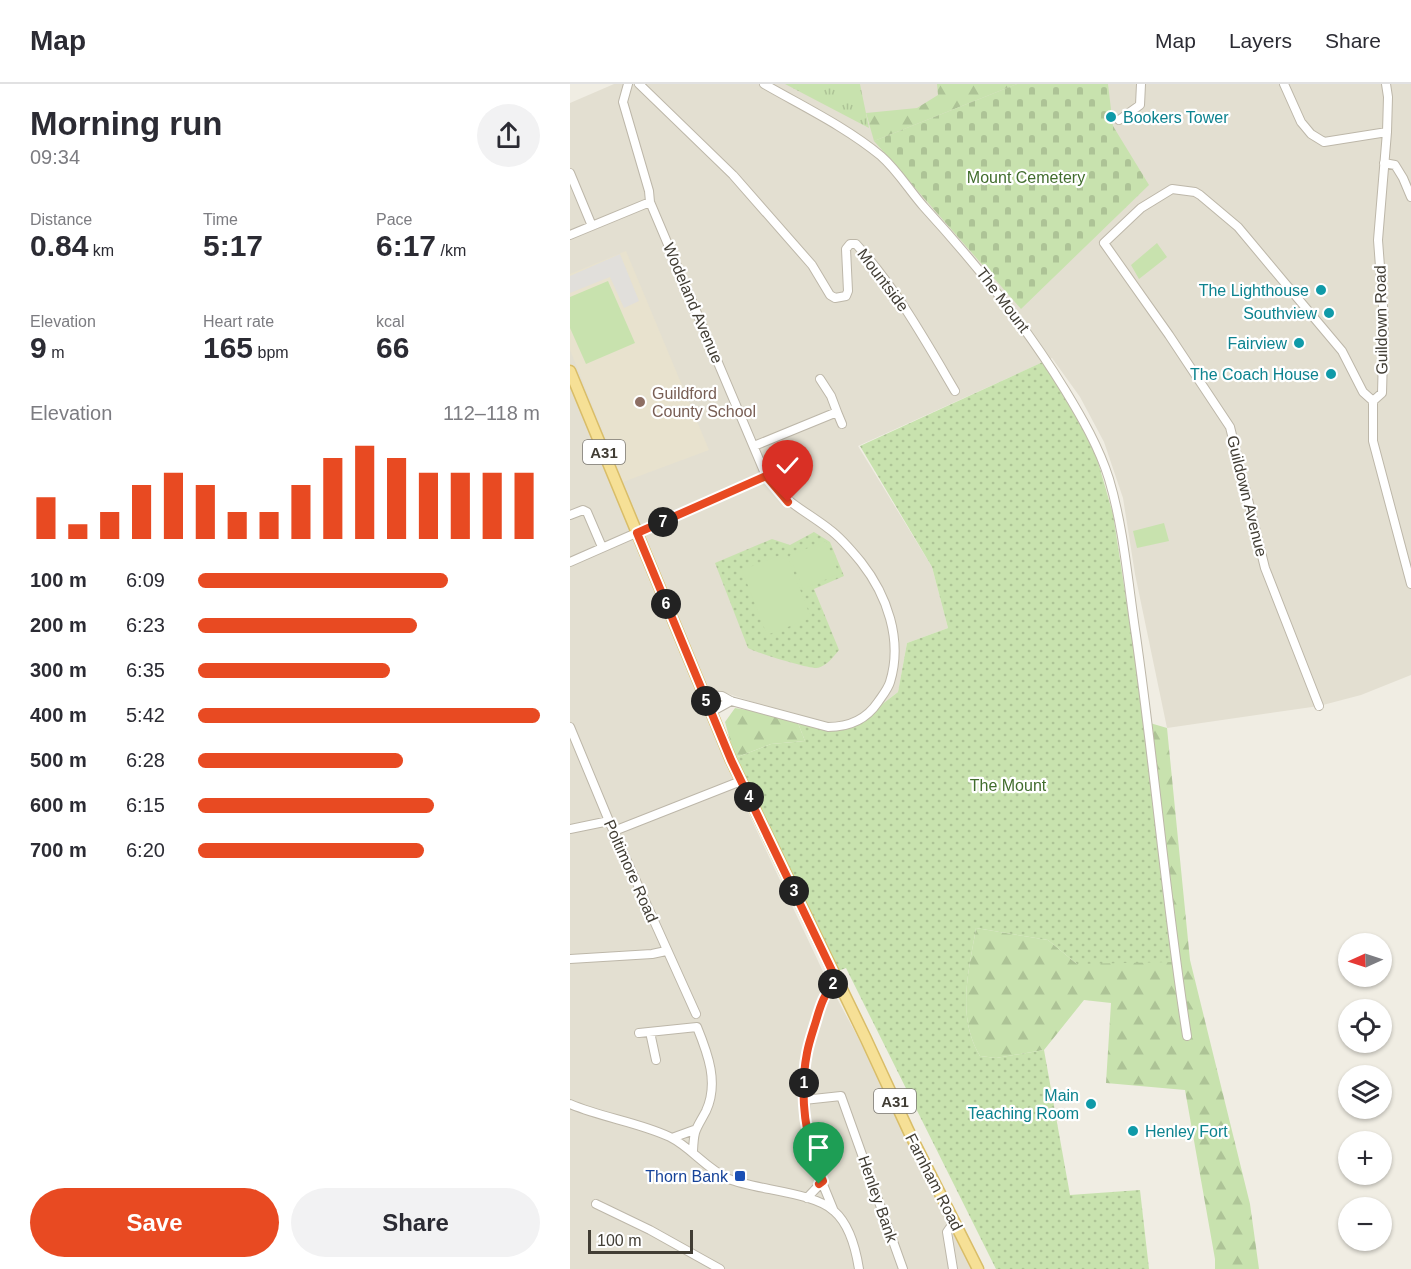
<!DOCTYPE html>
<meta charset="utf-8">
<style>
body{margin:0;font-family:Arial,sans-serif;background:#f2f2f3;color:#2b2b33;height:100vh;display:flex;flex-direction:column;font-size:22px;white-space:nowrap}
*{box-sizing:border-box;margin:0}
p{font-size:20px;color:#7c7c81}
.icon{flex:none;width:33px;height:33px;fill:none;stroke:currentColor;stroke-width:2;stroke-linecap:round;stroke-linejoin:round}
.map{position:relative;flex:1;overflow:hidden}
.drawer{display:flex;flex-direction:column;background:#fff;width:570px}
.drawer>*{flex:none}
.needle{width:39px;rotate:267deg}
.buttons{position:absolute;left:768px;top:849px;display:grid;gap:12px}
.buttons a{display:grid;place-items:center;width:54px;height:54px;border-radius:50%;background:#fff;box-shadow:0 2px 4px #0004;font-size:30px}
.scale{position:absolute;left:18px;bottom:15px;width:105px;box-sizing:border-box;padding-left:6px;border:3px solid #413d34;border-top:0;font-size:16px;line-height:21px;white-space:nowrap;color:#413d34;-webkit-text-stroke:4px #fff;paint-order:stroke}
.pin{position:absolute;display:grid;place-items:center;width:51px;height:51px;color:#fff;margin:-62px -26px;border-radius:50% 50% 50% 0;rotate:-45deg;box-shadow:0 0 6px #0007}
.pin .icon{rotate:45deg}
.km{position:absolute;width:30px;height:30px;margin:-15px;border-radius:50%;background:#222;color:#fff;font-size:16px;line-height:30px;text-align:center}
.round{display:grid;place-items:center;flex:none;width:63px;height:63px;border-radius:32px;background:#f2f2f3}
.summary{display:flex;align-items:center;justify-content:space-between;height:102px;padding:0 30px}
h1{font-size:33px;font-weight:600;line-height:45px}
.figures{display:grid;grid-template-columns:repeat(3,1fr);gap:9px;height:102px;padding:6px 30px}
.figures div{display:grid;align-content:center}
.figures b{font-size:30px;font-weight:600}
.figures small{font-size:16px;font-weight:400}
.figures p{font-size:16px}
.chart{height:168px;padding:12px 30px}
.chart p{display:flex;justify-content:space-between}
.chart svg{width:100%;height:108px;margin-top:6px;stroke:#e84a22;stroke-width:6}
.action{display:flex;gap:12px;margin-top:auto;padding:12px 30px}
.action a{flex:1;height:69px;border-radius:36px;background:#e84a22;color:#fff;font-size:24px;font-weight:600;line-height:69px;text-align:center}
.action a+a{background:#f2f2f3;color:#2b2b33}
ul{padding:0 30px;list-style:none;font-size:20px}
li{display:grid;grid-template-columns:96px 72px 1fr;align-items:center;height:45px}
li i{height:15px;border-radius:8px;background:#e84a22}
header{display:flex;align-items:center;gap:36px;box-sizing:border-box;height:84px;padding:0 30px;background:#fff;border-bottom:2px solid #e1e1e2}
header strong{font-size:28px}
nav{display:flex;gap:33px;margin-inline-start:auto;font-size:21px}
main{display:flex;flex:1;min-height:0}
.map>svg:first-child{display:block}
.residential{fill:#e3dfd1}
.education{fill:#e8e2ce}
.grass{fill:url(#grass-tufts)}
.forest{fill:url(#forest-firs)}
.cemetery{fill:url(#cemetery-stones)}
.park{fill:url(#park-dots)}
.pitch{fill:#c8e2ae}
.parking{fill:#e1dfdb}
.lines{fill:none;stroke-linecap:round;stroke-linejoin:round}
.minor-casing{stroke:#bdb7a9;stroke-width:10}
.major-casing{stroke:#d9bd68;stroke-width:13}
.minor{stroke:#fff;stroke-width:8}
.major{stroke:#f6e096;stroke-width:10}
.route-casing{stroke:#fff;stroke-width:12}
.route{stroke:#e84a22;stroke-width:8}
.culture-dot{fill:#0f9aa8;stroke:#fff;stroke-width:2}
.education-dot{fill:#8d6e63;stroke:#fff;stroke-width:2}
.transit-dot{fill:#1a4fb4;stroke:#fff;stroke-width:2}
.labels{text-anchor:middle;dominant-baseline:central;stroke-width:4.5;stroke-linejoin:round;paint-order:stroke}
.shield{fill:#fff;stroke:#7a7771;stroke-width:1.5}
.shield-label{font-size:15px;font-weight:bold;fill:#413d34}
.culture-label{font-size:16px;fill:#0d838f;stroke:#fff;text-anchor:end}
.park-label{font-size:16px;fill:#416d2d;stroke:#fff}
.street-label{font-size:16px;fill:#413d34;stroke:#fff}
.education-label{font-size:16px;fill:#785e54;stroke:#fff;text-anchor:start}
.transit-label{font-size:16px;fill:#164399;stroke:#fff;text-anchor:end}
</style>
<header>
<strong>Map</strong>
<nav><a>Map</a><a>Layers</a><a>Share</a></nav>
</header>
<main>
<section class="drawer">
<div class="summary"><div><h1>Morning run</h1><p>09:34</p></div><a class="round"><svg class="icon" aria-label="share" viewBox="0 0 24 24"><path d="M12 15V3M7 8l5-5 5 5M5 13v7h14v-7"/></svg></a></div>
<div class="figures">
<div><p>Distance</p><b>0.84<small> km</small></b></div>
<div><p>Time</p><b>5:17</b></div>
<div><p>Pace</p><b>6:17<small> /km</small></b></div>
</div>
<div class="figures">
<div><p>Elevation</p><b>9<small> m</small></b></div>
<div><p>Heart rate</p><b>165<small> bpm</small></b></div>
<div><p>kcal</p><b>66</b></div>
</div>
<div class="chart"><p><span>Elevation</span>112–118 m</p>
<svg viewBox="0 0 160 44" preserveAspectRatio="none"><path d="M5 44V27M15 44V38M25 44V33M35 44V22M45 44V17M55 44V22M65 44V33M75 44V33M85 44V22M95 44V11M105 44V6M115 44V11M125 44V17M135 44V17M145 44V17M155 44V17"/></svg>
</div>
<ul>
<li><b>100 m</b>6:09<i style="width:73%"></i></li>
<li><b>200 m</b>6:23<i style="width:64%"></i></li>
<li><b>300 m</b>6:35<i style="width:56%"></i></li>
<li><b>400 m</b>5:42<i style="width:100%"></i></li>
<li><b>500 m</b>6:28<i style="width:60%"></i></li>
<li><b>600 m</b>6:15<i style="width:69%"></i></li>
<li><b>700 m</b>6:20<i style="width:66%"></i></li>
</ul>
<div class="action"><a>Save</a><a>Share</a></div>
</section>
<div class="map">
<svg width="841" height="1185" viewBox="0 0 841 1185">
<defs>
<pattern id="grass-tufts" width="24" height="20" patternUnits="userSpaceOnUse" patternTransform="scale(1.5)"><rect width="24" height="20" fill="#c8e2ae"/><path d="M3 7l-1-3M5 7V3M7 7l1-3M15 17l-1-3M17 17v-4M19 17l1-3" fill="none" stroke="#adc396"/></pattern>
<pattern id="forest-firs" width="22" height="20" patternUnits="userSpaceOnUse" patternTransform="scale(1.5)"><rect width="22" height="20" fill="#c8e2ae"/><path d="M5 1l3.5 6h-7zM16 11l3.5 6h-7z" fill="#adc396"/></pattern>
<pattern id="cemetery-stones" width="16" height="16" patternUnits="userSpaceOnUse" patternTransform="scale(1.5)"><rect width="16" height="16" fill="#c8e2ae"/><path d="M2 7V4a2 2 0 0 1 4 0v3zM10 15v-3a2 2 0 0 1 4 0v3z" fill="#adc396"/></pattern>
<pattern id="park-dots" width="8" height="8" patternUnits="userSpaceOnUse" patternTransform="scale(1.5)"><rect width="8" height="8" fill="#c8e2ae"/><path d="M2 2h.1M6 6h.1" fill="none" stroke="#adc396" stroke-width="1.8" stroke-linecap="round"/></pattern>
</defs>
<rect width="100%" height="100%" fill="#f0ede3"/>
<!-- residential -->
<path class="residential" d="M 44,0 L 841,0 L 841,591 L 791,611 L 749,622 L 597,644 L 565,490 L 553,414 L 534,358 L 510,313 L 482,274 L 288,362 L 362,483 L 378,544 L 337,559 L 328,608 L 290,637 L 272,642 L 227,633 L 153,608 L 131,615 L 164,698 L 256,894 L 298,972 L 405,1185 L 0,1185 L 0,19 Z"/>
<!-- education -->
<path class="education" d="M 56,167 L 139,366 L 53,398 L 0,266 L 0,190 Z"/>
<!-- grass -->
<path class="grass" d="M 215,0 L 290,0 L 299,44 Z"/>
<!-- forest -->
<path class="forest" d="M 367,0 L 447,0 L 304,57 L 296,29 L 347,24 L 368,11 Z
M 165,624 L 226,634 L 235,657 L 201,660 L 165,674 L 155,638 Z
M 563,634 L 597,644 L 620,876 L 680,1120 L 689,1185 L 645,1185 L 645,1175 L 615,1006 L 536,999 L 541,919 L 514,916 L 474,966 L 426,974 L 410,972 C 386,932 399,887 406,844 L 478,856 L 507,880 Z"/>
<!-- cemetery -->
<path class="cemetery" d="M 447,0 L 538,0 L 543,42 L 579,101 L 451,225 L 304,57 Z"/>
<!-- park -->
<path class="park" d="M 475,277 L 524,364 L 543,430 L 575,638 L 603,878 L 507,880 L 478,856 L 406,844 C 399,887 386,932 410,972 L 426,974 L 474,966 L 500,1111 L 570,1106 L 579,1185 L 426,1185 L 276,884 L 265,888 L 165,674 L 201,660 L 235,657 L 226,634 L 258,643 L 289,638 L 328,608 L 337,559 L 378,544 L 362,483 L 290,362 Z
M 244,448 L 260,458 L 274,492 L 244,505 L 269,566 C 263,573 257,582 247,584 C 239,585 187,569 178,564 L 145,479 L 202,455 L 220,461 Z"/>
<!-- pitch -->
<path class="pitch" d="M 587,159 L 597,173 L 569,195 L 561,181 Z
M 38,197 L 65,259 L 16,280 L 0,244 L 0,213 Z
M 594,439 L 599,457 L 567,464 L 563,447 Z
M 256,457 L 269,490 L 233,505 L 220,471 Z
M 216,469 L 241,534 L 197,551 L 172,486 Z"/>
<!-- parking -->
<path class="parking" d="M 50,170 L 69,217 L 54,224 L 40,193 L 0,209 L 0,192 Z"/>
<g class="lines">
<!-- minor casing -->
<g class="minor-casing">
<path id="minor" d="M 58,0 L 53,18 L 79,107 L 80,118 L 196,392 C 212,417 236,427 259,445 C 270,453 282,467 291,478 C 317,511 333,556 320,598 C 318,605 312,612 308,618 C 296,636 279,643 258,643 L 161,617 L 152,612 L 134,611
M 69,0 L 163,91 L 242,181 L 260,211 L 265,214 L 276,212 L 278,207 L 276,165 L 280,160 L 286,160 C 326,204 355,256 385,307
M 194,0 C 234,23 276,43 311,72 C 328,87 339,106 354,123 C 407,181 454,239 495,306 C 512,334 529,363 539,395 C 554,445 558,500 566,552 C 585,685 596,819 617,952
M 714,0 L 731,38 L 741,50 L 754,58 L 817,48
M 816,0 L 818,13 L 817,48 L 808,156 L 814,236 L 812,309 L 803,317 L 803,357 L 841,500
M 549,36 L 570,21 L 571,0
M 814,79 L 825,81 L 833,94 L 841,113
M 0,89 L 22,142
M 0,151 L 80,118
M 267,328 L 272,340
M 184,362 L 267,328 L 261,312 L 250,295
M 0,431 L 13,426 L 17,428 L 32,463
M 0,478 L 196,392
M 749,622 L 695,484 L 660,343 L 599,251 L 534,159 L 571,124 L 602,105 L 625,108 L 630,111 L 668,143 L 714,198 L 772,267 L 793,308 L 803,317
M 141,628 L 161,617
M 0,643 L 39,737 L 126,930
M 0,745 L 39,737
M 44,747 L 171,697
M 0,875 L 82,870 L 96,867
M 80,948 L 86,976
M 69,949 L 127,943 C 138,970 149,999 136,1027 C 126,1046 124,1044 123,1067
M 234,1016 L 271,1012 L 333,1185
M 0,1020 C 33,1034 68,1038 100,1053 C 122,1064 136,1085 159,1095 C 186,1106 244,1108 264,1127 C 279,1140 286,1166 289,1185
M 102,1054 L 124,1046
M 237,1114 L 253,1097
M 26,1120 L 80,1146 L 150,1185
M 263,1125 L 245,1081 L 236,1039 L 234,996 L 237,968 L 250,924 L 261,902 L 267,897
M 383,1185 L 377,1148 L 384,1138"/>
</g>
<!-- major casing -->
<g class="major-casing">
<path id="major" d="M 0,287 L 161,676 L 296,955 L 339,1048 L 408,1185"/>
</g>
<!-- minor -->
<use href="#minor" class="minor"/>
<!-- major -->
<use href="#major" class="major"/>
</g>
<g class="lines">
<!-- route casing -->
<g class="route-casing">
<path id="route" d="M 218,418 L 196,392 L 67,449 L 161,676 L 267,897 C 255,906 250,923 246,937 C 243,947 239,958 237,969 C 229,1010 235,1059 253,1097 L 249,1100"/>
</g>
<!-- route -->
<use href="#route" class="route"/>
</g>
<!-- markers -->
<g class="culture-dot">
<circle cx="541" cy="33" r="6"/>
<circle cx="751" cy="206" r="6"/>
<circle cx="759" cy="229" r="6"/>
<circle cx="729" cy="259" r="6"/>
<circle cx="761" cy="290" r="6"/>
<circle cx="521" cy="1020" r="6"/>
<circle cx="563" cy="1047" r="6"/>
</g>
<circle class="education-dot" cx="70" cy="318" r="6"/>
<rect class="transit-dot" x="164" y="1086" width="12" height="12" rx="3"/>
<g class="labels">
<!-- shield labels -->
<g class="shield">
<rect x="13" y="356" width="42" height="24" rx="4.5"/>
<rect x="304" y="1005" width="42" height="24" rx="4.5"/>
</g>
<g class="shield-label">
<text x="34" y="368">A31</text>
<text x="325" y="1017">A31</text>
</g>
<!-- culture labels -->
<g class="culture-label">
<text x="553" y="33" text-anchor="start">Bookers Tower</text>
<text x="739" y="206">The Lighthouse</text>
<text x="747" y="229">Southview</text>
<text x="717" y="259">Fairview</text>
<text x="749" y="290">The Coach House</text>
<text x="509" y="1011">Main<tspan x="509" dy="18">Teaching Room</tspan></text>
<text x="575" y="1047" text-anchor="start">Henley Fort</text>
</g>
<!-- park labels -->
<g class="park-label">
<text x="456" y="93">Mount Cemetery</text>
<text x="438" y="701">The Mount</text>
</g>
<!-- street labels -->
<g class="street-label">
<text transform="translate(313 196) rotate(53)">Mountside</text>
<text transform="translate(433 216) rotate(53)">The Mount</text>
<text transform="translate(123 219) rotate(67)">Wodeland Avenue</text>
<text transform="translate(811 236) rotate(-91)">Guildown Road</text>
<text transform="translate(677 412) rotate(76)">Guildown Avenue</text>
<text transform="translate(61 787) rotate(66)">Poltimore Road</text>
<text transform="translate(364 1098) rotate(63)">Farnham Road</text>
<text transform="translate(308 1115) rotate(71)">Henley Bank</text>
</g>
<!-- education labels -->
<g class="education-label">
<text x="82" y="309">Guildford<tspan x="82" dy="18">County School</tspan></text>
</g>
<!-- transit labels -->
<g class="transit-label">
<text x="158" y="1092">Thorn Bank</text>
</g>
</g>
</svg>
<div class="buttons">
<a><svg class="needle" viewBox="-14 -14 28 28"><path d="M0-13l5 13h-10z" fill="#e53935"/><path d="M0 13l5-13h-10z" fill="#7c7c81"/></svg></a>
<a><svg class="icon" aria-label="locate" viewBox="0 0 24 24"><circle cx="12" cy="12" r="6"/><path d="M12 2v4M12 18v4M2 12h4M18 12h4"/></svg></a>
<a><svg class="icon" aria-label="layers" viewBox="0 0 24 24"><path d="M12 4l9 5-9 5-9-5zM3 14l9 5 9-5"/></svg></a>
<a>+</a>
<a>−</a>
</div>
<div class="scale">100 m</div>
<div class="pin" style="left:249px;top:1100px;background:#1e9e55"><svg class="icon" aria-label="arrive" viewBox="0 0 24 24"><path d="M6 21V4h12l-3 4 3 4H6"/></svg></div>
<div class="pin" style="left:218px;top:418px;background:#d93025"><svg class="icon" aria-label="check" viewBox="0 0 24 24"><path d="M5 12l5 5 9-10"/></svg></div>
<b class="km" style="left:234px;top:999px">1</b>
<b class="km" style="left:263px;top:900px">2</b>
<b class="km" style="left:224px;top:807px">3</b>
<b class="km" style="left:179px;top:713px">4</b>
<b class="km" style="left:136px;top:617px">5</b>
<b class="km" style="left:96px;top:520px">6</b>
<b class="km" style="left:93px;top:438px">7</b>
</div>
</main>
